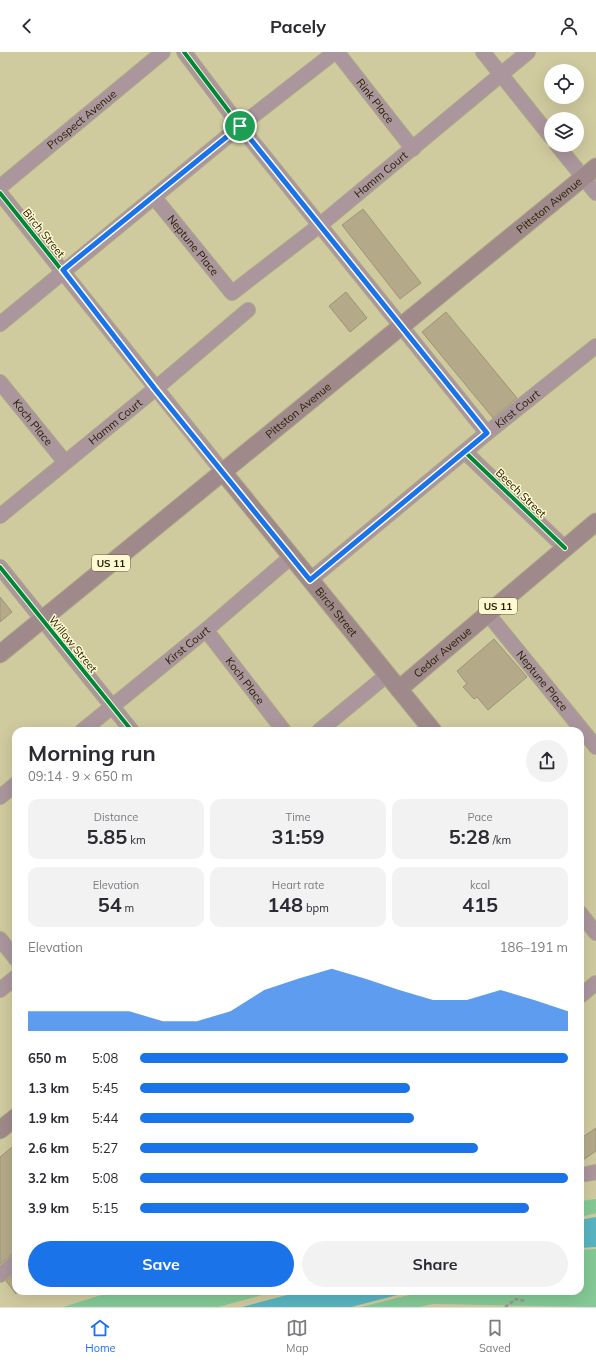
<!DOCTYPE html>
<meta charset="utf-8">
<style>
body{margin:0;font-family:Mulish,sans-serif;background:#f2f2f3;color:#2b2b33;height:100vh;display:flex;flex-direction:column;font-size:15px;white-space:nowrap}
*{box-sizing:border-box;margin:0}
p{font-size:13px;color:#7c7c81}
.icon{flex:none;width:22px;height:22px;fill:none;stroke:currentColor;stroke-width:2;stroke-linecap:round;stroke-linejoin:round}
.map{position:relative;flex:1;overflow:hidden}
.sheet{position:absolute;left:12px;top:675px;width:572px;height:568px;display:flex;flex-direction:column;background:#fff;border-radius:12px;box-shadow:0 4px 16px #0002}
.sheet>*{flex:none}
.fabs{position:absolute;left:544px;top:12px;display:grid;gap:8px}
.fabs a{display:grid;place-items:center;width:40px;height:40px;border-radius:50%;background:#fff;box-shadow:0 4px 16px #0002;font-size:20px}
.pin{position:absolute;display:grid;place-items:center;width:34px;height:34px;color:#fff;margin:-17px;border:2px solid #fff;border-radius:50%;box-shadow:0 1px 4px #0007}
.round{display:grid;place-items:center;flex:none;width:42px;height:42px;border-radius:21px;background:#f2f2f3}
.overview{display:flex;align-items:center;justify-content:space-between;height:68px;padding:0 16px}
h1{font-size:22px;font-weight:700;line-height:30px}
.metrics{display:grid;grid-template-columns:repeat(3,1fr);gap:6px;height:68px;padding:4px 16px}
.metrics div{display:grid;align-content:center;border-radius:10px;background:#f2f2f3;text-align:center}
.metrics b{font-size:20px;font-weight:700}
.metrics small{font-size:11px;font-weight:400}
.metrics p{font-size:11px}
.chart{height:112px;padding:8px 16px}
.chart p{display:flex;justify-content:space-between}
.chart svg{width:100%;height:72px;margin-top:4px;fill:#1a73e8;opacity:.7}
.button{display:flex;gap:8px;margin-top:auto;padding:8px 16px}
.button a{flex:1;height:46px;border-radius:24px;background:#1a73e8;color:#fff;font-size:16px;font-weight:700;line-height:46px;text-align:center}
.button a+a{background:#f2f2f3;color:#2b2b33}
ul{padding:0 16px;list-style:none;font-size:13px}
li{display:grid;grid-template-columns:64px 48px 1fr;align-items:center;height:30px}
li i{height:10px;border-radius:5px;background:#1a73e8}
header{display:flex;justify-content:space-between;align-items:center;height:52px;padding:0 16px;background:#fff;font-size:18px;font-weight:700}
.tabs{display:flex;justify-content:space-around;align-items:center;height:56px;border-top:1px solid #e1e1e2;background:#fff;font-size:11px;color:#7c7c81}
.tabs a{display:grid;justify-items:center;gap:2px}
.tabs .on{color:#1a73e8}
.map>svg:first-child{display:block}
.green{fill:#84c996}
.water{fill:#58b5c1}
.building{fill:#b4aa8a;stroke:#9e9574}
.lines{fill:none;stroke-linecap:round;stroke-linejoin:round}
.minor-casing{stroke:#ada887;stroke-width:16}
.major-casing{stroke:#ada887;stroke-width:19}
.path{stroke:#a1948e;stroke-width:2.5;stroke-dasharray:4 2;stroke-linecap:butt}
.minor{stroke:#aa969c;stroke-width:14}
.major{stroke:#9f898b;stroke-width:17}
.cycleway-casing{stroke:#fef9d2;stroke-width:6}
.cycleway{stroke:#00873e;stroke-width:4}
.route-casing{stroke:#fff;stroke-width:8}
.route{stroke:#1a73e8;stroke-width:5}
.labels{text-anchor:middle;dominant-baseline:central;stroke-width:3;stroke-linejoin:round;paint-order:stroke}
.shield{fill:#fef9d2;stroke:#686240;stroke-width:1}
.shield-label{font-size:10px;font-weight:bold;fill:#272201}
.street-label{font-size:11px;fill:#272201;stroke:#fef9d2}
</style>
<header><svg class="icon" aria-label="back" viewBox="0 0 24 24"><path d="M15 5l-7 7 7 7"/></svg>Pacely<svg class="icon" aria-label="person" viewBox="0 0 24 24"><circle cx="12" cy="8" r="4"/><path d="M4 21q1-7 8-7t8 7"/></svg></header>
<div class="map">
<svg width="596" height="1255" viewBox="0 0 596 1255">
<rect width="100%" height="100%" fill="#d0ca9f"/>
<!-- green -->
<path class="green" d="M 596,1147 L 596,1161 L 580,1165 L 580,1149 Z
M 596,1197 L 596,1255 L 433,1252 L 420,1255 L 361,1255 L 425,1239 L 580,1239 L 580,1198 Z
M 114,1239 L 277,1239 L 218,1255 L 63,1255 Z"/>
<!-- water -->
<path class="water" d="M 596,1165 L 596,1195 L 580,1196 L 580,1168 Z
M 302,1239 L 413,1239 L 351,1255 L 242,1255 Z"/>
<!-- building -->
<path class="building" d="M 363,157 L 421,231 L 400,247 L 342,173 Z
M 346,240 L 367,266 L 350,280 L 329,254 Z
M 446,260 L 517,346 L 493,366 L 422,280 Z
M 0,545 L 12,560 L 0,570 Z
M 494,587 L 527,625 L 488,658 L 477,645 L 474,647 L 463,635 L 467,632 L 457,619 Z
M 596,1076 L 596,1099 L 580,1110 L 580,1087 Z
M 16,1092 L 16,1202 L 11,1203 L 0,1212 L 0,1105 Z
M 16,1221 L 16,1242 L 6,1229 Z"/>
<g class="lines">
<!-- minor casing -->
<g class="minor-casing">
<g id="minor">
<path d="M 184,0 L 240,74 L 487,381"/>
<path id="s1" d="M 337,0 L 413,97"/>
<path d="M 483,0 L 551,85"/>
<path d="M 557,93 L 596,141"/>
<path id="s2" d="M 0,135 L 163,0"/>
<path d="M 0,141 L 223,420"/>
<path id="s3" d="M 154,145 L 232,241 L 320,173 L 528,0"/>
<path d="M 0,272 L 240,74 L 335,0"/>
<path id="s4" d="M 0,330 L 65,410"/>
<path d="M 465,400 L 565,496"/>
<path id="s5" d="M 0,464 L 155,337 L 248,258"/>
<path d="M 0,515 L 132,679"/>
<path id="s6" d="M 310,528 L 487,381 L 596,294"/>
<path id="s7" d="M 488,562 L 596,695"/>
<path id="s8" d="M 206,578 L 284,679"/>
<path id="s9" d="M 82,679 L 206,578 L 291,505"/>
<path d="M 319,679 L 387,623"/>
<path d="M 0,745 L 16,732"/>
<path d="M 580,861 L 596,881"/>
<path d="M 0,887 L 16,907"/>
<path d="M 0,938 L 16,925"/>
<path d="M 580,944 L 596,931"/>
<path d="M 586,1122 L 596,1120"/>
<path d="M 0,1223 L 16,1210"/>
</g>
</g>
<!-- major casing -->
<g class="major-casing">
<g id="major">
<path id="s10" d="M 223,420 L 433,679"/>
<path id="s11" d="M 0,602 L 596,115"/>
<path id="s12" d="M 399,637 L 596,470"/>
<path d="M 0,1078 L 16,1065"/>
</g>
</g>
<!-- path -->
<path class="path" d="M 505,1255 L 516,1247 L 525,1249"/>
<!-- minor -->
<use href="#minor" class="minor"/>
<!-- major -->
<use href="#major" class="major"/>
<!-- cycleway casing -->
<g class="cycleway-casing">
<path id="cycleway" d="M 184,0 L 240,74 L 487,381 L 465,400 L 565,496
M 0,141 L 223,420
M 0,515 L 132,679"/>
</g>
<!-- cycleway -->
<use href="#cycleway" class="cycleway"/>
</g>
<g class="lines">
<!-- route casing -->
<g class="route-casing">
<path id="route" d="M 240,74 L 487,381 L 310,528 L 155,337 L 63,218 Z"/>
</g>
<!-- route -->
<use href="#route" class="route"/>
</g>
<g class="labels">
<!-- shield labels -->
<g class="shield">
<rect x="92" y="503" width="38" height="16" rx="3"/>
<rect x="479" y="546" width="38" height="16" rx="3"/>
</g>
<g class="shield-label">
<text x="111" y="511">US 11</text>
<text x="498" y="554">US 11</text>
</g>
<!-- street labels -->
<g class="street-label">
<text stroke="none"><textPath href="#s1" startOffset="62">Rink Place</textPath></text>
<text stroke="none"><textPath href="#s2" startOffset="106">Prospect Avenue</textPath></text>
<text stroke="none"><textPath href="#s3" startOffset="314">Hamm Court</textPath></text>
<text stroke="none"><textPath href="#s11" startOffset="709">Pittston Avenue</textPath></text>
<text transform="translate(44 181) rotate(51)">Birch Street</text>
<text stroke="none"><textPath href="#s3" startOffset="62">Neptune Place</textPath></text>
<text stroke="none"><textPath href="#s6" startOffset="269">Kirst Court</textPath></text>
<text stroke="none"><textPath href="#s11" startOffset="385">Pittston Avenue</textPath></text>
<text stroke="none"><textPath href="#s5" startOffset="149">Hamm Court</textPath></text>
<text stroke="none"><textPath href="#s4" startOffset="52">Koch Place</textPath></text>
<text transform="translate(521 441) rotate(44)">Beech Street</text>
<text stroke="none"><textPath href="#s10" startOffset="180">Birch Street</textPath></text>
<text transform="translate(73 592) rotate(51)">Willow Street</text>
<text stroke="none"><textPath href="#s9" startOffset="136">Kirst Court</textPath></text>
<text stroke="none"><textPath href="#s12" startOffset="57">Cedar Avenue</textPath></text>
<text stroke="none"><textPath href="#s7" startOffset="86">Neptune Place</textPath></text>
<text stroke="none"><textPath href="#s8" startOffset="64">Koch Place</textPath></text>
</g>
</g>
</svg>
<div class="fabs">
<a><svg class="icon" aria-label="locate" viewBox="0 0 24 24"><circle cx="12" cy="12" r="6"/><path d="M12 2v4M12 18v4M2 12h4M18 12h4"/></svg></a>
<a><svg class="icon" aria-label="layers" viewBox="0 0 24 24"><path d="M12 4l9 5-9 5-9-5zM3 14l9 5 9-5"/></svg></a>
</div>
<div class="pin" style="left:240px;top:74px;background:#1e9e55"><svg class="icon" aria-label="arrive" viewBox="0 0 24 24"><path d="M6 21V4h12l-3 4 3 4H6"/></svg></div>
<section class="sheet">
<div class="overview"><div><h1>Morning run</h1><p>09:14 · 9 × 650 m</p></div><a class="round"><svg class="icon" aria-label="share" viewBox="0 0 24 24"><path d="M12 15V3M7 8l5-5 5 5M5 13v7h14v-7"/></svg></a></div>
<div class="metrics">
<div><p>Distance</p><b>5.85<small> km</small></b></div>
<div><p>Time</p><b>31:59</b></div>
<div><p>Pace</p><b>5:28<small> /km</small></b></div>
</div>
<div class="metrics">
<div><p>Elevation</p><b>54<small> m</small></b></div>
<div><p>Heart rate</p><b>148<small> bpm</small></b></div>
<div><p>kcal</p><b>415</b></div>
</div>
<div class="chart"><p><span>Elevation</span>186–191 m</p>
<svg viewBox="0 0 160 44" preserveAspectRatio="none"><path d="M0 44V32L10 32L20 32L30 32L40 38L50 38L60 32L70 19L80 12L90 6L100 12L110 19L120 25L130 25L140 19L150 25L160 32V44z"/></svg>
</div>
<ul>
<li><b>650 m</b>5:08<i style="width:100%"></i></li>
<li><b>1.3 km</b>5:45<i style="width:63%"></i></li>
<li><b>1.9 km</b>5:44<i style="width:64%"></i></li>
<li><b>2.6 km</b>5:27<i style="width:79%"></i></li>
<li><b>3.2 km</b>5:08<i style="width:100%"></i></li>
<li><b>3.9 km</b>5:15<i style="width:91%"></i></li>
</ul>
<div class="button"><a>Save</a><a>Share</a></div>
</section>
</div>
<nav class="tabs">
<a class="on"><svg class="icon" aria-label="home" viewBox="0 0 24 24"><path d="M3 11l9-7 9 7M6 9v11h12V9"/></svg>Home</a>
<a><svg class="icon" aria-label="map" viewBox="0 0 24 24"><path d="M3 6l6-2 6 2 6-2v14l-6 2-6-2-6 2zM9 4v14M15 6v14"/></svg>Map</a>
<a><svg class="icon" aria-label="saved" viewBox="0 0 24 24"><path d="M7 4h10v16l-5-4-5 4z"/></svg>Saved</a>
</nav>
